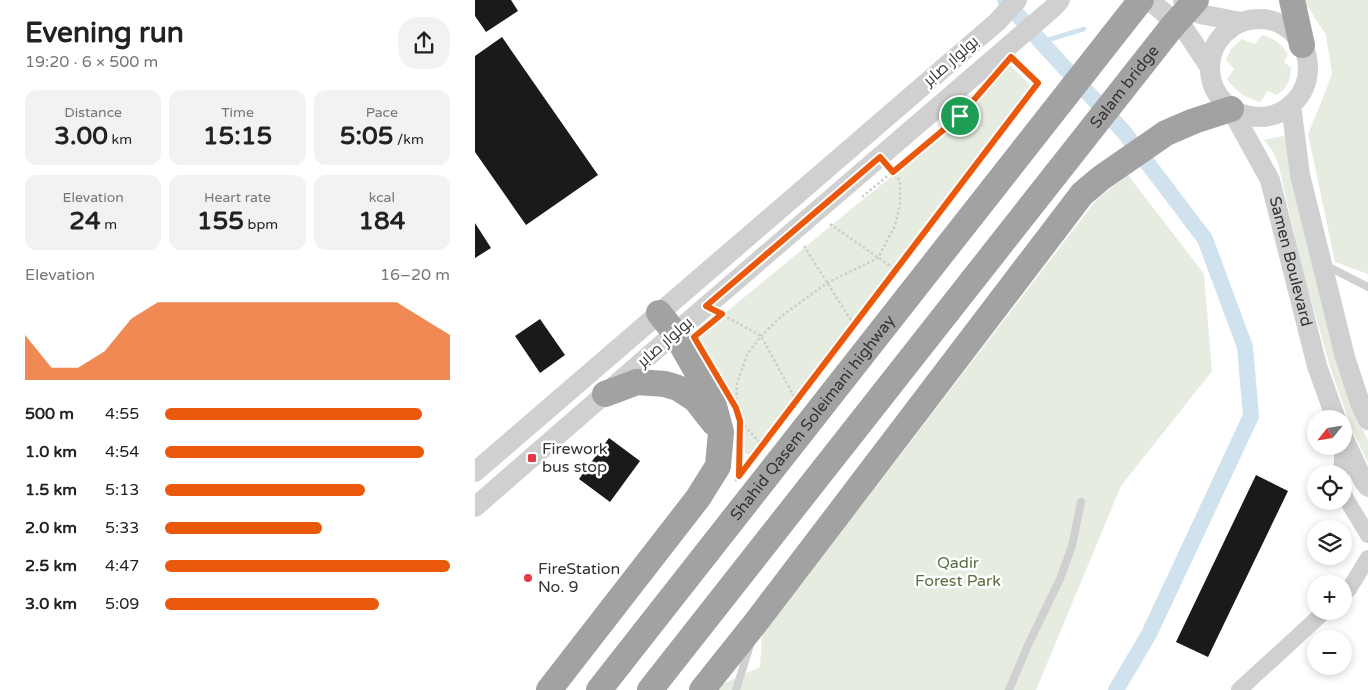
<!DOCTYPE html>
<meta charset="utf-8">
<style>
body{margin:0;font-family:"Varela Round",Cairo,sans-serif;background:#f2f2f2;color:#222;height:100vh;display:flex;flex-direction:column;font-size:19px;white-space:nowrap}
*{box-sizing:border-box;margin:0}
p{font-size:16px;color:#767676}
.icon{flex:none;width:28px;height:28px;fill:none;stroke:currentColor;stroke-width:2;stroke-linecap:round;stroke-linejoin:round}
.map{position:relative;flex:1;overflow:hidden}
.drawer{display:flex;flex-direction:column;background:#fff;width:475px}
.drawer>*{flex:none}
.needle{width:32px;rotate:240deg}
.buttons{position:absolute;left:832px;top:410px;display:grid;gap:10px}
.buttons a{display:grid;place-items:center;width:45px;height:45px;border-radius:50%;background:#fff;box-shadow:0 2px 8px #0003;font-size:25px}
.pin{position:absolute;display:grid;place-items:center;width:42px;height:42px;color:#fff;margin:-21px;border:2px solid #fff;border-radius:50%;box-shadow:0 1px 5px #0007}
.round{display:grid;place-items:center;flex:none;width:52px;height:52px;border-radius:20px;background:#f2f2f2}
.head{display:flex;align-items:center;justify-content:space-between;height:85px;padding:0 25px}
h1{font-size:28px;font-weight:700;line-height:38px}
.figures{display:grid;grid-template-columns:repeat(3,1fr);gap:8px;height:85px;padding:5px 25px}
.figures div{display:grid;align-content:center;border-radius:12px;background:#f2f2f2;text-align:center}
.figures b{font-size:25px;font-weight:700}
.figures small{font-size:14px;font-weight:400}
.figures p{font-size:14px}
.chart{height:140px;padding:10px 25px}
.chart p{display:flex;justify-content:space-between}
.chart svg{width:100%;height:90px;margin-top:5px;fill:#ea580c;opacity:.7}
ul{padding:0 25px;list-style:none;font-size:16px}
li{display:grid;grid-template-columns:80px 60px 1fr;align-items:center;height:38px}
li i{height:12px;border-radius:6px;background:#ea580c}
main{display:flex;flex:1;min-height:0}
.map>svg:first-child{display:block}
.green{fill:#e6ecdf}
.lines{fill:none;stroke-linecap:round;stroke-linejoin:round}
.stream{stroke:#cfe2ee;stroke-width:4.5}
.canal{stroke:#cfe2ee;stroke-width:16}
.building{fill:#1a1a1a}
.path{stroke:#cdcdcd;stroke-width:2.5;stroke-dasharray:2.5 2.5;stroke-linecap:butt}
.service{stroke:#d0d0d0;stroke-width:8}
.minor{stroke:#d0d0d0;stroke-width:16}
.tertiary{stroke:#d0d0d0;stroke-width:20}
.trunk{stroke:#a2a2a2;stroke-width:26}
.trunk-bridge{stroke:#a2a2a2;stroke-width:26}
.route-casing{stroke:#fff;stroke-width:10}
.route{stroke:#ea580c;stroke-width:6}
.poi-dot{fill:#e63946;stroke:#fff;stroke-width:2}
.labels{text-anchor:middle;dominant-baseline:central;stroke-width:5;stroke-linejoin:round;paint-order:stroke}
.street-label{font-size:16px;fill:#333;stroke:#fff}
.poi-label{font-size:16px;fill:#333;stroke:#fff;text-anchor:start}
.park-label{font-size:16px;fill:#56703f;stroke:#fff}
</style>
<main>
<section class="drawer">
<div class="head"><div><h1>Evening run</h1><p>19:20 · 6 × 500 m</p></div><a class="round"><svg class="icon" aria-label="share" viewBox="0 0 24 24"><path d="M12 15V3M7 8l5-5 5 5M5 13v7h14v-7"/></svg></a></div>
<div class="figures">
<div><p>Distance</p><b>3.00<small> km</small></b></div>
<div><p>Time</p><b>15:15</b></div>
<div><p>Pace</p><b>5:05<small> /km</small></b></div>
</div>
<div class="figures">
<div><p>Elevation</p><b>24<small> m</small></b></div>
<div><p>Heart rate</p><b>155<small> bpm</small></b></div>
<div><p>kcal</p><b>184</b></div>
</div>
<div class="chart"><p><span>Elevation</span>16–20 m</p>
<svg viewBox="0 0 160 44" preserveAspectRatio="none"><path d="M0 44V22L10 38L20 38L30 30L40 14L50 6L60 6L70 6L80 6L90 6L100 6L110 6L120 6L130 6L140 6L150 14L160 22V44z"/></svg>
</div>
<ul>
<li><b>500 m</b>4:55<i style="width:90%"></i></li>
<li><b>1.0 km</b>4:54<i style="width:91%"></i></li>
<li><b>1.5 km</b>5:13<i style="width:70%"></i></li>
<li><b>2.0 km</b>5:33<i style="width:55%"></i></li>
<li><b>2.5 km</b>4:47<i style="width:100%"></i></li>
<li><b>3.0 km</b>5:09<i style="width:75%"></i></li>
</ul>
</section>
<div class="map">
<svg width="893" height="690" viewBox="0 0 893 690">
<rect width="100%" height="100%" fill="#fff"/>
<!-- green -->
<path class="green" d="M 831,0 L 893,0 L 893,274 L 860,262 L 833,134 L 847,100 L 857,74 L 851,35 L 831,4 Z
M 787,35 C 799,38 807,44 813,54 L 809,62 L 816,68 C 816,80 812,88 802,95 L 793,91 L 785,102 C 771,98 761,92 752,79 L 759,69 L 751,60 L 756,49 L 767,39 L 780,44 Z
M 534,64 L 557,87 L 274,455 L 270,453 L 265,412 L 222,336 L 486,119 Z
M 813,135 L 884,422 L 893,440 L 893,463 L 876,427 L 856,370 L 829,276 L 803,163 L 797,150 L 789,140 Z
M 653,175 L 729,274 L 737,371 L 646,486 L 561,690 L 240,690 L 243,686 L 285,667 L 287,635 L 622,199 Z"/>
<g class="lines">
<!-- stream -->
<path class="stream" d="M 566,42 L 609,29"/>
<!-- canal -->
<path class="canal" d="M 530,0 L 566,42 L 649,132 L 730,239 L 770,347 L 776,416 L 674,634 L 641,690"/>
</g>
<!-- building -->
<path class="building" d="M 0,0 L 36,0 L 43,11 L 11,32 L 0,16 Z
M 27,37 L 123,175 L 51,225 L 0,152 L 0,56 Z
M 0,223 L 16,248 L 0,258 Z
M 65,319 L 90,355 L 65,373 L 40,336 Z
M 134,438 L 165,461 L 135,502 L 104,479 Z
M 781,475 L 813,491 L 733,657 L 701,642 Z"/>
<g class="lines">
<!-- path -->
<path class="path" d="M 387,197 L 485,116 L 495,105
M 355,224 L 421,270
M 329,246 L 379,325
M 248,315 L 286,336 L 321,400
M 261,405 L 262,383 L 272,355 L 286,336 L 308,315 L 352,283 L 403,258 L 420,226 L 425,204 L 425,181 L 417,171
M 266,422 L 287,445
M 260,481 L 563,83 L 541,61"/>
<!-- service -->
<path class="service" d="M 850,265 L 893,287
M 261,690 L 275,645
M 534,690 L 553,645 L 585,579 L 597,546 L 606,502"/>
<!-- minor -->
<path class="minor" d="M 866,474 L 868,446
M 869,492 L 870,497 L 893,535
M 869,594 L 874,589 L 893,558
M 764,690 L 850,611"/>
<!-- tertiary -->
<g class="tertiary">
<path d="M 674,0 L 710,30 L 734,66"/>
<path d="M 708,0 L 725,14 L 766,22"/>
<circle cx="784" cy="68" r="49"/>
<path d="M 816,105 L 825,175 L 870,357 L 885,403 L 893,420"/>
<path id="s1" d="M 756,109 L 795,180 L 842,366 L 861,419"/>
<path d="M 869,439 L 888,480 L 893,487"/>
<path d="M 0,472 L 522,22 L 542,0"/>
<path d="M 0,507 L 200,333 L 579,7 L 585,0"/>
</g>
<!-- trunk -->
<g class="trunk">
<path d="M 817,0 L 827,45"/>
<path d="M 130,394 L 162,382 L 190,384 L 203,388 L 220,399 L 239,423"/>
<path d="M 74,690 L 223,498 L 243,466 L 246,432 L 237,398 L 200,333 L 184,313"/>
<path id="s2" d="M 124,690 L 666,0"/>
<path d="M 175,690 L 581,174"/>
<path d="M 227,690 L 282,621 L 607,194 L 626,178 L 691,133 L 719,121 L 756,109"/>
</g>
<!-- trunk-bridge -->
<path class="trunk-bridge" id="s3" d="M 581,174 L 696,28 L 721,0"/>
</g>
<g class="lines">
<!-- route casing -->
<g class="route-casing">
<path id="route" d="M 536,57 L 563,83 L 264,476 L 265,421 L 261,408 L 219,337 L 247,314 L 231,306 L 405,157 L 418,172 L 485,116 Z"/>
</g>
<!-- route -->
<use href="#route" class="route"/>
</g>
<!-- markers -->
<g class="poi-dot">
<rect x="52" y="453" width="10" height="10" rx="2.5"/>
<circle cx="53" cy="578" r="5"/>
</g>
<g class="labels">
<!-- street labels -->
<g class="street-label">
<text transform="translate(476 61) rotate(-41)">بولوار صابر</text>
<text stroke="none"><textPath href="#s3" startOffset="111">Salam bridge</textPath></text>
<text stroke="none"><textPath href="#s1" startOffset="165">Samen Boulevard</textPath></text>
<text transform="translate(190 342) rotate(-41)">بولوار صابر</text>
<text stroke="none"><textPath href="#s2" startOffset="346">Shahid Qasem Soleimani highway</textPath></text>
</g>
<!-- poi labels -->
<g class="poi-label">
<text x="67" y="449">Firework<tspan x="67" dy="18">bus stop</tspan></text>
<text x="63" y="569">FireStation<tspan x="63" dy="18">No. 9</tspan></text>
</g>
<!-- park labels -->
<g class="park-label">
<text x="483" y="563">Qadir<tspan x="483" dy="18">Forest Park</tspan></text>
</g>
</g>
</svg>
<div class="buttons">
<a><svg class="needle" viewBox="-14 -14 28 28"><path d="M0-13l5 13h-10z" fill="#e53935"/><path d="M0 13l5-13h-10z" fill="#767676"/></svg></a>
<a><svg class="icon" aria-label="locate" viewBox="0 0 24 24"><circle cx="12" cy="12" r="6"/><path d="M12 2v4M12 18v4M2 12h4M18 12h4"/></svg></a>
<a><svg class="icon" aria-label="layers" viewBox="0 0 24 24"><path d="M12 4l9 5-9 5-9-5zM3 14l9 5 9-5"/></svg></a>
<a>+</a>
<a>−</a>
</div>
<div class="pin" style="left:485px;top:116px;background:#1e9e55"><svg class="icon" aria-label="arrive" viewBox="0 0 24 24"><path d="M6 21V4h12l-3 4 3 4H6"/></svg></div>
</div>
</main>
